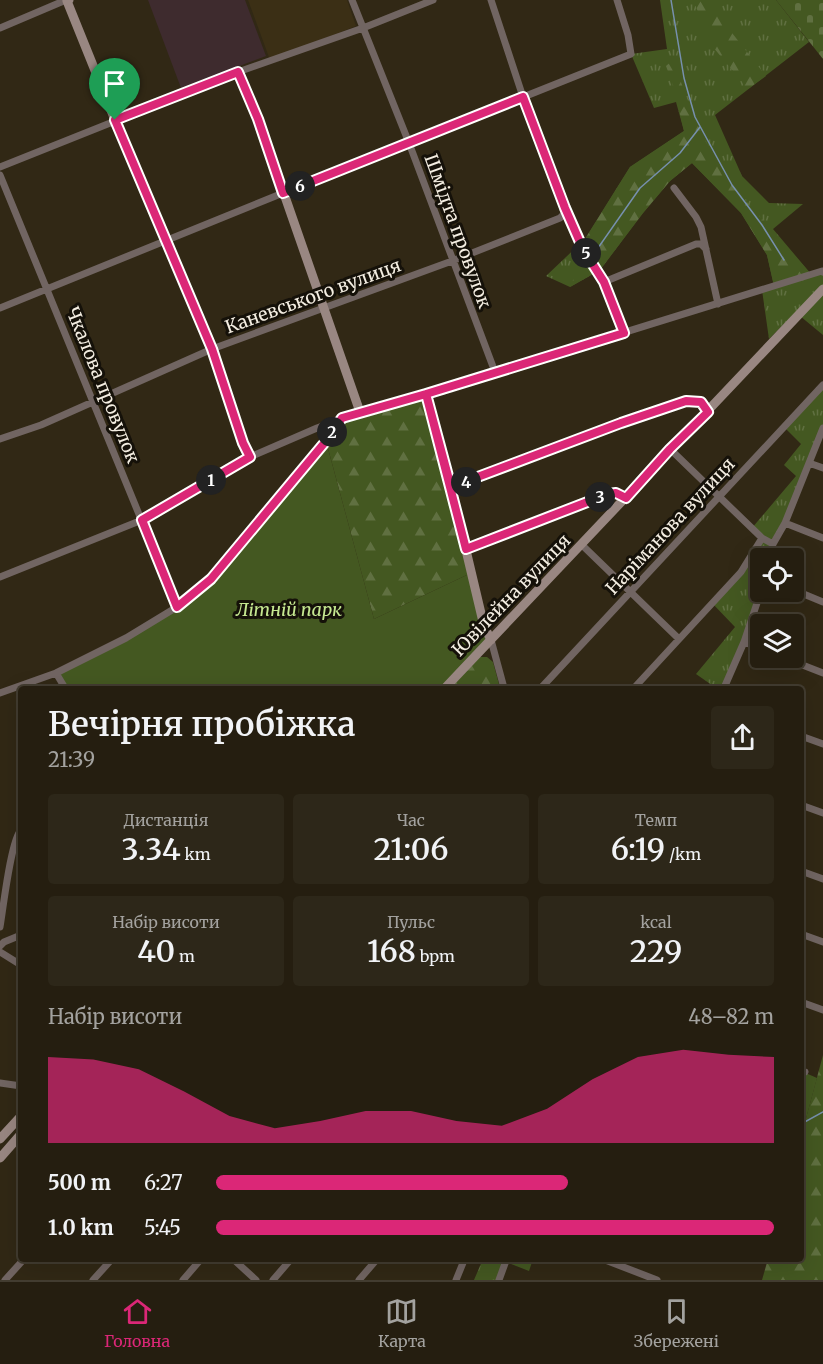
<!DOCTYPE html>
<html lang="uk">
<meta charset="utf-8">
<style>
body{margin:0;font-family:Merriweather,serif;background:#2d2719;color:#f1f3f6;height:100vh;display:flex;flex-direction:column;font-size:22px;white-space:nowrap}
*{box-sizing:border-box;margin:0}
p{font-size:20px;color:#a3a29f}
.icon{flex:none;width:33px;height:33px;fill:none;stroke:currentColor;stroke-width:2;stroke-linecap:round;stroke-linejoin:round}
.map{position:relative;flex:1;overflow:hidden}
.details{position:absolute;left:18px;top:686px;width:786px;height:576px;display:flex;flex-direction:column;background:#251e10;border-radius:6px;box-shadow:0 6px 24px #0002,0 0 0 2px #423c30}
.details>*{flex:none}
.controls{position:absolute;left:750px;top:548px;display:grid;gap:12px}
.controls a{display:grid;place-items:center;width:54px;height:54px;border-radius:6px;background:#251e10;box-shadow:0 6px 24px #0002,0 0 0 2px #423c30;font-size:30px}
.pin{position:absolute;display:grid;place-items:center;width:51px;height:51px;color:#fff;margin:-62px -26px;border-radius:50% 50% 50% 0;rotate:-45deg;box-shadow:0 0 6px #0007}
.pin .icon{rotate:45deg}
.km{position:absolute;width:30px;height:30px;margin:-15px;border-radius:50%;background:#222;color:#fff;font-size:16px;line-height:30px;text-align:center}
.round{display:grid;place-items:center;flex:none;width:63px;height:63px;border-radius:6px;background:#2d2719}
.overview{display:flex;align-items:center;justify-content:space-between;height:102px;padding:0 30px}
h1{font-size:33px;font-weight:600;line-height:45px}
.metrics{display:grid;grid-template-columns:repeat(3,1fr);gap:9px;height:102px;padding:6px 30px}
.metrics div{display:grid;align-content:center;border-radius:6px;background:#2d2719;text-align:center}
.metrics b{font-size:30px;font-weight:600}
.metrics small{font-size:16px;font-weight:400}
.metrics p{font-size:16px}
.chart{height:168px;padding:12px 30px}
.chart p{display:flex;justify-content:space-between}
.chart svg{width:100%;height:108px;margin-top:6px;fill:#db2777;opacity:.7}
ul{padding:0 30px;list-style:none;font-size:20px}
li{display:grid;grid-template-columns:96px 72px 1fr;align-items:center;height:45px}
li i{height:15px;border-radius:8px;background:#db2777}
.menu{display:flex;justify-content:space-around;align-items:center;height:84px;border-top:2px solid #423c30;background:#251e10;font-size:16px;color:#a3a29f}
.menu a{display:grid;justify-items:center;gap:3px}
.menu .active{color:#db2777}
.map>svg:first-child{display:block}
.built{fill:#3b2f15}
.education{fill:#3e2b2e}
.grass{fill:url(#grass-tufts)}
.forest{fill:url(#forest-firs)}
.cemetery{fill:url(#cemetery-stones)}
.park{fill:#445821}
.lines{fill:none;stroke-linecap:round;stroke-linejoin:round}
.stream{stroke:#7790ae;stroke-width:1.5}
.street{stroke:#716562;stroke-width:7}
.secondary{stroke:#998782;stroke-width:9}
.route-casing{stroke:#fff;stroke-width:12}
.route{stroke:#db2777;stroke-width:8}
.labels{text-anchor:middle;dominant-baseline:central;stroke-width:6;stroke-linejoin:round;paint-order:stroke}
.street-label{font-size:18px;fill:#f4eee2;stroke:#151109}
.park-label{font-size:18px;font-style:italic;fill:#c6e991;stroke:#151109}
</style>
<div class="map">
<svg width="823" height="1280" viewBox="0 0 823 1280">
<defs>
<pattern id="grass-tufts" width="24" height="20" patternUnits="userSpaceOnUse" patternTransform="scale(1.5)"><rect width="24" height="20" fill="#445821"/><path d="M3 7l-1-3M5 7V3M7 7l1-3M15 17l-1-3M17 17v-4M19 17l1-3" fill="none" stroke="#607041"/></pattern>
<pattern id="forest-firs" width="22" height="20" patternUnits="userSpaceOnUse" patternTransform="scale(1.5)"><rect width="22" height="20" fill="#445821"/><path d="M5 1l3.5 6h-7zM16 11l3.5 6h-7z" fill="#607041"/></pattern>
<pattern id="cemetery-stones" width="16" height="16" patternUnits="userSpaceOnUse" patternTransform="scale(1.5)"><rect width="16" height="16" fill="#445821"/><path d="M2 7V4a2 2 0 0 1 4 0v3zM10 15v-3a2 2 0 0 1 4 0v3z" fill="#607041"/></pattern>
</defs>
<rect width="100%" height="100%" fill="#312815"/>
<!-- built -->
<path class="built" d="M 248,0 L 347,0 L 356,26 L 270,60 Z"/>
<!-- education -->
<path class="education" d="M 148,0 L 245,0 L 266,56 L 181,88 Z"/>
<!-- grass -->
<path class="grass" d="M 660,0 L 776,0 L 809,42 L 715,115 L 742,176 L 769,203 L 803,204 L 773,229 L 811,274 L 823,272 L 823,285 L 769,339 L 762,290 L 774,286 L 767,255 L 741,213 L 692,163 L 670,181 L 643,213 L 600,270 L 570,287 L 546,276 L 585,239 L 630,167 L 684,131 L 676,102 L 654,108 L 631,54 L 667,49 Z
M 823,293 L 823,335 L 800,316 Z
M 823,383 L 823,428 L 770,558 L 760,558 L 760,591 L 724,688 L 716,688 L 696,674 L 735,627 L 712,603 L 741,572 L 762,538 L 752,528 L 796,476 L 784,465 L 801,444 L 783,426 Z
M 801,1071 L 817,1078 L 801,1137 Z
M 483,1259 L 533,1259 L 529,1271 L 506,1262 L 499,1280 L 474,1280 Z"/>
<!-- forest -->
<path class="forest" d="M 693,0 L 706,0 L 766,76 L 748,89 L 713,47 Z
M 673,60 L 694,118 L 722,174 L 811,274 L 774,286 L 767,255 L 741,213 L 692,163 L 670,181 L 643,213 L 600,270 L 570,287 L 586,250 L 585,239 L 630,167 L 684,131 L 673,85 L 666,66 Z
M 426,394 L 471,573 L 374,619 L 326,441 L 342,418 Z
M 480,657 L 487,657 L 493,662 L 500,688 L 450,688 Z
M 823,1055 L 823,1280 L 762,1280 L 768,1259 L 801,1258 L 801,1137 Z"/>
<!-- cemetery -->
<path class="cemetery" d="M 776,0 L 823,0 L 823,59 Z"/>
<!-- park -->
<path class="park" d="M 326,441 L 374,619 L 471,573 L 490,636 L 440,688 L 66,688 L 56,673 L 177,607 L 211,579 Z"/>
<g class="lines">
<!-- stream -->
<path class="stream" d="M 671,0 L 684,78 L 695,117 L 732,185 L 762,225 L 784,260
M 591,258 L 640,188 L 680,153 L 700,127
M 801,1124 L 823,1112"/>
<!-- street -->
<path class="street" d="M 352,0 L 409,143 L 495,372
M 491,0 L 523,97 L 565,208 L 583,249 L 604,282 L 624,333
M 0,28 L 66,0
M 115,120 L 212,349 L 242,443 L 250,457
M 0,167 L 238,72 L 363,28 L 433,0
M 0,175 L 177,607
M 674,188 L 696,217 L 701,227 L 718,304
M 604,282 L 696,244 L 701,244 L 706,249
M 0,308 L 283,193 L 631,54 L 628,35 L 617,0
M 426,394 L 822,271 L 823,272
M 0,439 L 41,425 L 212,349 L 452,261 L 560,218 L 565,213 L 565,208
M 670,449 L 762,538 L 773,544
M 809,463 L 823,468
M 451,487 L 621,423 L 685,401 L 701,402 L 708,412
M 785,523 L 823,538
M 582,545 L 679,639
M 466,549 L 608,494 L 616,493 L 626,498
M 770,558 L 773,544 L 785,523 L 823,428
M 0,577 L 142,520 L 250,457 L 317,428 L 360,412
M 794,590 L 823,602
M 491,640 L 504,688
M 744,642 L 760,648
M 782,657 L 823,673
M 56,673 L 65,688
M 541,688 L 823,385
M 634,688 L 741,572 L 762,538
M 724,688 L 744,642 L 761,591
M 0,693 L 56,673 L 126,638 L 177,607 L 211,579 L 326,441 L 342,418
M 801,736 L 823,744
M 801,805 L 823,813
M 801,871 L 823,879
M 0,927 C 3,910 11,839 21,830
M 801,934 L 823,942
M 0,946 L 4,942 L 21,935
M 0,952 L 21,965
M 801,1002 L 823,1010
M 801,1071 L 805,1072
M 0,1083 L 21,1086
M 232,1258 L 256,1280
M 600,1258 L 657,1280
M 5,1280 L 25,1258
M 93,1280 L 113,1258
M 183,1280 L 202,1258
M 273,1280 L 292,1258
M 359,1280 L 378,1258
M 456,1280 L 465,1258
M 499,1280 L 507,1258"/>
<!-- secondary -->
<path class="secondary" d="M 69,0 L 67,1 L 115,120
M 238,72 L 258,119 L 360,412 L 426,394 L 451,487 L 484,626 L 491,640
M 445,688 L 823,289
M 0,1139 L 21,1116
M 0,1158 L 21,1134"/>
</g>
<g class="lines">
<!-- route casing -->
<g class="route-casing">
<path id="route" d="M 115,120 L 212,349 L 243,443 L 250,457 L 142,520 L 177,607 L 211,579 L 326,441 L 342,418 L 426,394 L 466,549 L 608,494 L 616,493 L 626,498 L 670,449 L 708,412 L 701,402 L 686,401 L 621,423 L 451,487 L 426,394 L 624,333 L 604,282 L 583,249 L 565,208 L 523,97 L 283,193 L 258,119 L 238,72 L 115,120"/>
</g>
<!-- route -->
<use href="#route" class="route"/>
</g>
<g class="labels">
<!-- street labels -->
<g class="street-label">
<text transform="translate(458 231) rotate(70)">Шмідта провулок</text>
<text transform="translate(313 296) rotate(-20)">Каневського вулиця</text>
<text transform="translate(103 385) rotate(68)">Чкалова провулок</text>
<text transform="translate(670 526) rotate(-47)">Наріманова вулиця</text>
<text transform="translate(511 595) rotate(-46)">Ювілейна вулиця</text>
</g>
<!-- park labels -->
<g class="park-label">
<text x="289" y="609">Літній парк</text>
</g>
</g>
</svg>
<div class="controls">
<a><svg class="icon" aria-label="locate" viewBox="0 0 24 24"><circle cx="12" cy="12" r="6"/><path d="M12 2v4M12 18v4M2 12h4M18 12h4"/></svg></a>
<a><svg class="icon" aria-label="layers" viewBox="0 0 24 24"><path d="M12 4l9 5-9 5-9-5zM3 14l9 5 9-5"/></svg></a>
</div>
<div class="pin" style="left:115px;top:120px;background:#1e9e55"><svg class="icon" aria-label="arrive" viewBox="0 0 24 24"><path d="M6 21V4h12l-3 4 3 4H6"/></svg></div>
<b class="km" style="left:211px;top:480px">1</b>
<b class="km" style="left:332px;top:432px">2</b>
<b class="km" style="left:600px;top:497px">3</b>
<b class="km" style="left:466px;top:482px">4</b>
<b class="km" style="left:586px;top:253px">5</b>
<b class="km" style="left:300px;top:186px">6</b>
<section class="details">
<div class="overview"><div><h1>Вечірня пробіжка</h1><p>21:39</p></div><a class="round"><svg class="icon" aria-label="share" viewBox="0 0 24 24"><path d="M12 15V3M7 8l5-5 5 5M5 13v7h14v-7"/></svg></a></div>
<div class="metrics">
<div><p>Дистанція</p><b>3.34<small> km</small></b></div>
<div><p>Час</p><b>21:06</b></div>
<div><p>Темп</p><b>6:19<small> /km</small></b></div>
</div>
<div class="metrics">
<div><p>Набір висоти</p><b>40<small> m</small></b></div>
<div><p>Пульс</p><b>168<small> bpm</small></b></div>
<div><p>kcal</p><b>229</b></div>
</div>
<div class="chart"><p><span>Набір висоти</span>48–82 m</p>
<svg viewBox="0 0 160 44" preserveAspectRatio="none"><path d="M0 44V9L10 10L20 14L30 23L40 33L50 38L60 35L70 31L80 31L90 35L100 37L110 30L120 18L130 9L140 6L150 8L160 9V44z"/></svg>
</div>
<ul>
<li><b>500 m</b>6:27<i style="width:63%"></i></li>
<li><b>1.0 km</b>5:45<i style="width:100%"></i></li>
</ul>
</section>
</div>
<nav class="menu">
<a class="active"><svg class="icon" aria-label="home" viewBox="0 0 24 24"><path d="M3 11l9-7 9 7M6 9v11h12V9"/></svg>Головна</a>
<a><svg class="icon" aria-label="map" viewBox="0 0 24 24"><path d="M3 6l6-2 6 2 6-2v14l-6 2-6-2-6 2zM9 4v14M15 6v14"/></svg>Карта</a>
<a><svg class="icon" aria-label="saved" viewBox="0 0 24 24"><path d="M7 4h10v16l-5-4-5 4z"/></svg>Збережені</a>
</nav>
